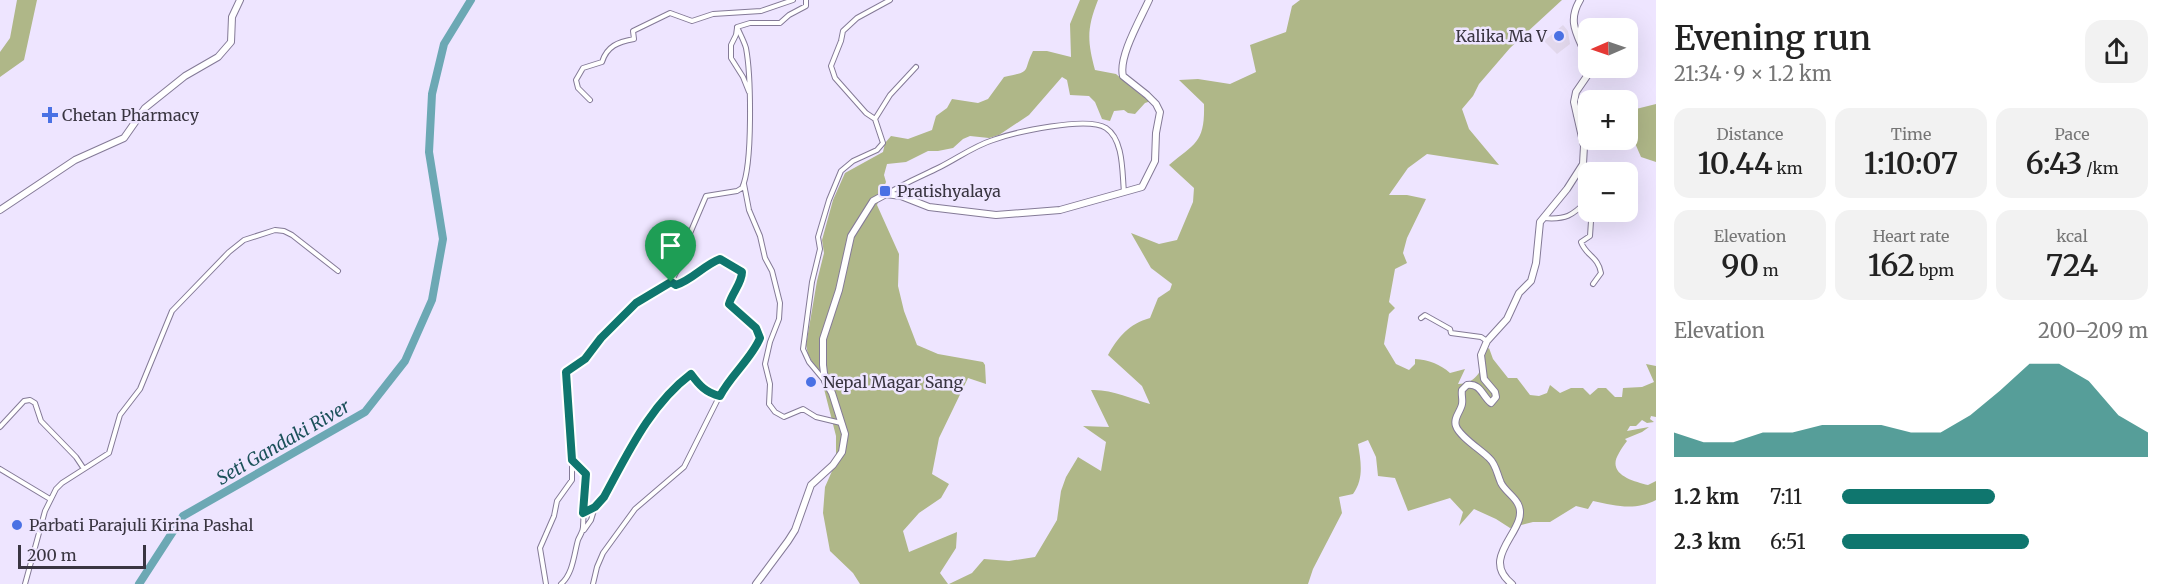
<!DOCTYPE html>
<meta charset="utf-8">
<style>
body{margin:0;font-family:Merriweather,serif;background:#f2f2f2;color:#222;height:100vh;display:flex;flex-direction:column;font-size:22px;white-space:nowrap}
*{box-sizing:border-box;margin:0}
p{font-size:20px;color:#767676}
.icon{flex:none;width:33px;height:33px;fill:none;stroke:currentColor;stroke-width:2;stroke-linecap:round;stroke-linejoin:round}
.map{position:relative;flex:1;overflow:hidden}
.side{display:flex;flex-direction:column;background:#fff;width:510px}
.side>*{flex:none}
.needle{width:39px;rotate:268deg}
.tools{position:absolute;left:1578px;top:18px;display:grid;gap:12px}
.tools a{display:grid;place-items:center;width:60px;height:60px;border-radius:12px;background:#fff;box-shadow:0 6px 24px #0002;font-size:30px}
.scale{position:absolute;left:18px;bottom:15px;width:128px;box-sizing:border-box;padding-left:6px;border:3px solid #393541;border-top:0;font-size:16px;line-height:21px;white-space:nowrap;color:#393541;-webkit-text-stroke:4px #eee5ff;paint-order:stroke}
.pin{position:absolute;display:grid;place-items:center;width:51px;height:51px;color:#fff;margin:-62px -26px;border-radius:50% 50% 50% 0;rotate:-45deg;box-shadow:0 0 6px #0007}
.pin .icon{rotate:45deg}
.round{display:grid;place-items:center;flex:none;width:63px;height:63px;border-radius:18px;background:#f2f2f2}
.summary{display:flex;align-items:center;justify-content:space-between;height:102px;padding:0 18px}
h1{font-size:33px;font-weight:600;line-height:45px}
.figures{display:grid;grid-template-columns:repeat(3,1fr);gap:9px;height:102px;padding:6px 18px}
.figures div{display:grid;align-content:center;border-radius:15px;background:#f2f2f2;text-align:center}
.figures b{font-size:30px;font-weight:600}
.figures small{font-size:16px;font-weight:400}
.figures p{font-size:16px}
.chart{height:168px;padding:12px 18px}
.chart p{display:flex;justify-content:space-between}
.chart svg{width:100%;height:108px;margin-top:6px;fill:#0f766e;opacity:.7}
ul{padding:0 18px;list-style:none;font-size:20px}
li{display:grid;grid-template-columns:96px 72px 1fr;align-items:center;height:45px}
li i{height:15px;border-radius:8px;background:#0f766e}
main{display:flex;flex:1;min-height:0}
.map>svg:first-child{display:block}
.education{fill:#e2d8ec}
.forest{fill:#afb788}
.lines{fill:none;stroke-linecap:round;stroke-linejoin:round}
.river{stroke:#6ca8b4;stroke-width:8}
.street-casing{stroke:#847a97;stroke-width:6}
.secondary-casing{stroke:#847a97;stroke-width:8}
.street{stroke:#fff;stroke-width:4}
.secondary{stroke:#fff;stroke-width:6}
.route-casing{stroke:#fff;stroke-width:12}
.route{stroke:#0f766e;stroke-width:8}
.poi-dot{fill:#4a71e4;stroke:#eee5ff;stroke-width:2}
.labels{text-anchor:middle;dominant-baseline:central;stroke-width:5;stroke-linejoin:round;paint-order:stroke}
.poi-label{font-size:16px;fill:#393541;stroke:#eee5ff;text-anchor:start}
.water-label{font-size:18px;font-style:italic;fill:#1c515a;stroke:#eee5ff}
</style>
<main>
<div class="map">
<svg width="1656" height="584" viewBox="0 0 1656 584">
<rect width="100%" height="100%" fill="#eee5ff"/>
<!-- education -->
<path class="education" d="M 1563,25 L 1568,31 L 1570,44 L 1557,54 L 1544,41 Z"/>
<!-- forest -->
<path class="forest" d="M 17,0 L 37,0 L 24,60 L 0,77 L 0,52 L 10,38 Z
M 1080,0 L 1098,0 C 1087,28 1087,40 1095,70 L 1116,74 L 1142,96 L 1157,99 L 1145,103 L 1135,114 L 1128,113 L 1124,110 L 1114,111 L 1110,121 L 1102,119 L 1095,102 L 1089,96 L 1070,95 L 1067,80 L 1062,77 L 1029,115 L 999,135 L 989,138 L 970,136 L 963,139 L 953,148 L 938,151 L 928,151 L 906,162 L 887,164 L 884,175 L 886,182 L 877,205 L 899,254 L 898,286 L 904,311 L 917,345 L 938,354 L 983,362 L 985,365 L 986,384 L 968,378 L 939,438 L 932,474 L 949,484 L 941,498 L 919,513 L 903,531 L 909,552 L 957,532 L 956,548 L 940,573 L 948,584 L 860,584 L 853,573 L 830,551 L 823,513 L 825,487 L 836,462 L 836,436 L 822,381 L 808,354 L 806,345 L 817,281 L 824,253 L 822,240 L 833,200 L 845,173 L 883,152 L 885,143 L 891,136 L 908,139 L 932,130 L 936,116 L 947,108 L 952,99 L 978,103 L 988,99 L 1004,77 C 1033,71 1022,73 1033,51 L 1047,51 L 1071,57 L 1070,24 Z
M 1300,0 L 1562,0 L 1510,48 L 1479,84 L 1473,96 L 1462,109 L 1469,129 L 1499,165 L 1427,154 L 1408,168 L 1389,195 L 1407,195 L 1426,199 L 1407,238 L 1403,253 L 1407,263 L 1395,269 L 1389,302 L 1395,308 L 1389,314 L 1384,344 L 1396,364 L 1409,370 L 1415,364 L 1415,359 C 1429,360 1440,364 1450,373 L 1465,369 L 1458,384 C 1477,384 1484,368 1485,351 L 1489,348 L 1493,359 L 1508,378 L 1517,378 L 1530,395 L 1539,396 L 1547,393 L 1550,385 L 1560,393 L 1571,388 L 1583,388 L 1590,395 L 1598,388 L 1606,388 L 1615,397 L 1622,397 L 1623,388 L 1642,387 L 1654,382 L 1646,364 L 1656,366 L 1656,417 L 1651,416 L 1650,419 L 1654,422 L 1647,423 L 1642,420 L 1636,426 L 1630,426 L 1627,431 L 1649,427 L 1642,432 L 1625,439 L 1627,441 C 1624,445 1621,449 1619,453 C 1606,474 1632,481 1648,485 L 1656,481 L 1656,500 C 1635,511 1616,506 1593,501 L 1588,509 L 1576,506 L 1550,522 L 1533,522 L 1510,528 L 1496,519 L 1474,509 L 1459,526 L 1463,512 L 1450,498 L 1408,511 L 1395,478 L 1378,476 L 1376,457 L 1368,440 L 1358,444 C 1361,462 1364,479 1353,494 L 1339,497 L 1342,513 L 1313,569 L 1308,584 L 949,584 L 972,573 L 984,559 L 1009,561 L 1035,557 L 1057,520 L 1061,491 L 1066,477 L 1078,457 L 1101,471 L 1106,442 L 1083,426 L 1109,427 L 1091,390 C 1112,389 1131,399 1150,404 L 1142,386 L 1108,355 C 1118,337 1129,324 1150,318 L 1158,298 L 1170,290 L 1172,284 L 1151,268 L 1131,233 L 1159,244 L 1177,240 L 1193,202 L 1194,188 L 1169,165 C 1196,143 1205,142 1204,104 L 1179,80 L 1198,79 L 1230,84 L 1256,72 L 1250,45 L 1286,32 L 1292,6 Z
M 1656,104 L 1656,162 L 1641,157 L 1628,127 L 1628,111 Z"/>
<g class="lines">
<!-- river -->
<path class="river" d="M 139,584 L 183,516 L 365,412 L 405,361 L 432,300 L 443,239 L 429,152 L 432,94 L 444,44 L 471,0"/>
<!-- street casing -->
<g class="street-casing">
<path id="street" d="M 737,28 L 736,35 L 731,45 L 731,58 L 743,77 L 749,92
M 590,100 L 578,88 L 576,80 L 583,68 L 602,62 C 607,46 618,42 634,39 L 633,31 L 670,13 L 692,21 L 713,14 L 761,11 L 793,0
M 1576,115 L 1588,122
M 875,119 L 890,95 L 916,67
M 744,184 L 749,210 L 760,236 L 765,258 L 772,271 L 780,303 L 779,319 L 770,342 L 765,364 L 770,384 L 769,404 L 775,412 L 784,417 L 803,409 L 816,417 L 841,423
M 887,194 C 904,183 922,176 940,167 C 958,158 974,146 993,140 C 1015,132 1087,116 1106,128 C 1124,140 1122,173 1124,192
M 1543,218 C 1566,220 1572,216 1588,200
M 1593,284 L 1601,273 C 1598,256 1586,256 1581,242 L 1590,236 L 1591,221 L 1594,212
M 1421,318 L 1425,315 L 1450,329 L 1451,333 L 1481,337 L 1487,341
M 824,380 L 809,362 L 803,349 L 812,282 L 820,249 L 818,237 L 829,200 L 841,171 L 853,161 L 877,150 L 883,143 L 875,119 L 866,113 L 835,78 L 831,66 L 841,41 L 843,31 L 857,18 L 890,0
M 0,427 L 24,401 L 30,400 L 35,403 L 41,421 L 76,457 L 84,469
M 0,469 L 50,499
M 583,513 L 595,507 L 604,497 C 628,453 650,405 691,374 C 699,385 706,393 720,396
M 584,530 L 591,520 L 595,507
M 25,584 L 45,511 L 56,489 L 62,483 L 109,453 L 120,415 L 140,389 L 172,311 L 229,252 L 244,240 L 275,230 L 284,231 L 292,235 L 338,271
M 546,584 L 540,548 L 554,516 L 557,501 L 572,480 L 572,461
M 561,584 C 573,574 574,554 578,540 C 580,535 583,532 583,527 C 584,509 584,492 586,474 L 572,460 L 566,371 L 585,359 L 601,338 L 636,303 L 671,282 L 680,265 L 688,238 L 706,196 L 737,191 L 742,188 C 753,165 751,75 746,48 C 744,41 740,34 737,27 L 750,23 L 780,23 L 789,15 L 806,6 L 806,0
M 593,584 L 597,567 L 603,553 L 635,509 L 684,467 L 722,391 L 757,345 L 760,338 L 756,328 L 729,304 C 732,293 741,283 742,272 L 720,259 C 703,266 692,280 676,285 L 671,282"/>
</g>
<!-- secondary casing -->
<g class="secondary-casing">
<path id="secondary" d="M 1580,0 C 1565,25 1581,38 1588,62
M 0,210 L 75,160 L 124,138 L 145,108 L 185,76 L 218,57 L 231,42 L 232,17 L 240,0
M 756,584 L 788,541 L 795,530 L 811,485 L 833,465 L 842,452 L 845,434 L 832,393 L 825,381 L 823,365 L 823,339 L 839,290 L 851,236 L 873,201 L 886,194 L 901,196 L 929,207 L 996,215 L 1060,210 L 1142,187 L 1155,161 L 1156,133 L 1160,112 L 1156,104 L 1147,95 L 1123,76 C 1118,57 1141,18 1149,0
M 1512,584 C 1477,556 1531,529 1518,504 C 1514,496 1505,491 1501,483 C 1497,474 1496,464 1489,458 C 1481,450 1459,436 1456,426 C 1453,418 1461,411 1462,404 C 1463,399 1461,395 1462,390 L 1467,385 C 1481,383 1482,396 1491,403 L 1496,397 L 1495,392 L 1484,379 L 1481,355 L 1487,341 L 1507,319 L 1519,293 L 1531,281 L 1536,263 L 1540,222 L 1567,189 L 1583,164 L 1584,146 L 1574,102 L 1576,92 L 1587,76 L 1589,68"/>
</g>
<!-- street -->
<use href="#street" class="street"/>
<!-- secondary -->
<use href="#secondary" class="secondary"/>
</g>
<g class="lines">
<!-- route casing -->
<g class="route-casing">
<path id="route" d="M 720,259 L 742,272 C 742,283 732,293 729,304 L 756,328 L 760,338 C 752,358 730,376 720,396 C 706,393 699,385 691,374 C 650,405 628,453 604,497 L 595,507 L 583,513 L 586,474 L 572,460 L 566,372 L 585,359 L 601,338 L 636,303 L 671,282 L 676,285 C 692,280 704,265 720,259 Z"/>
</g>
<!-- route -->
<use href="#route" class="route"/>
</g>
<!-- markers -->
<g class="poi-dot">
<circle cx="1559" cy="36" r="6"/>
<path d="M47 106h6v6h6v6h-6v6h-6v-6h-6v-6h6z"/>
<rect x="879" y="185" width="12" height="12" rx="3"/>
<circle cx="811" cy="382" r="6"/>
<circle cx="17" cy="525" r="6"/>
</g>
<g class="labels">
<!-- poi labels -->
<g class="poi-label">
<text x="1547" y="36" text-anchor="end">Kalika Ma V</text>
<text x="62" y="115">Chetan Pharmacy</text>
<text x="897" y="191">Pratishyalaya</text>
<text x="823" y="382">Nepal Magar Sang</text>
<text x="29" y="525">Parbati Parajuli Kirina Pashal</text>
</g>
<!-- water labels -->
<g class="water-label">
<text transform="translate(283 442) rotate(-30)">Seti Gandaki River</text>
</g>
</g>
</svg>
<div class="tools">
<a><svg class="needle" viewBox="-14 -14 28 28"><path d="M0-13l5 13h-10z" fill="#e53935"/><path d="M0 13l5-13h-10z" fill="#767676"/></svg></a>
<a>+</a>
<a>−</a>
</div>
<div class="scale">200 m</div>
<div class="pin" style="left:671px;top:282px;background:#1e9e55"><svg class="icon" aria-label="arrive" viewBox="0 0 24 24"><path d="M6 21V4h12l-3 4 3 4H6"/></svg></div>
</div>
<section class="side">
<div class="summary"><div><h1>Evening run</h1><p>21:34 · 9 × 1.2 km</p></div><a class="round"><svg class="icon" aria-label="share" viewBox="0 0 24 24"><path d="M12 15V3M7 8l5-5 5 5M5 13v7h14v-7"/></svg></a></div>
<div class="figures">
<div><p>Distance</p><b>10.44<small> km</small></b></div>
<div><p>Time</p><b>1:10:07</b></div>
<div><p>Pace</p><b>6:43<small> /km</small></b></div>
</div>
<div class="figures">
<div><p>Elevation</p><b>90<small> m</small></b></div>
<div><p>Heart rate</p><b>162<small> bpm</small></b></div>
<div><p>kcal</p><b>724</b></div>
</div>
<div class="chart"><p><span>Elevation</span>200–209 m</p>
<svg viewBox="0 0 160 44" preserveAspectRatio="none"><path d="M0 44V34L10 38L20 38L30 34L40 34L50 31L60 31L70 31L80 34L90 34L100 27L110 17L120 6L130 6L140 13L150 27L160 34V44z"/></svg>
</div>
<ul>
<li><b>1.2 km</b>7:11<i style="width:50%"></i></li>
<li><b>2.3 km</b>6:51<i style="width:61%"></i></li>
</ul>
</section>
</main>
